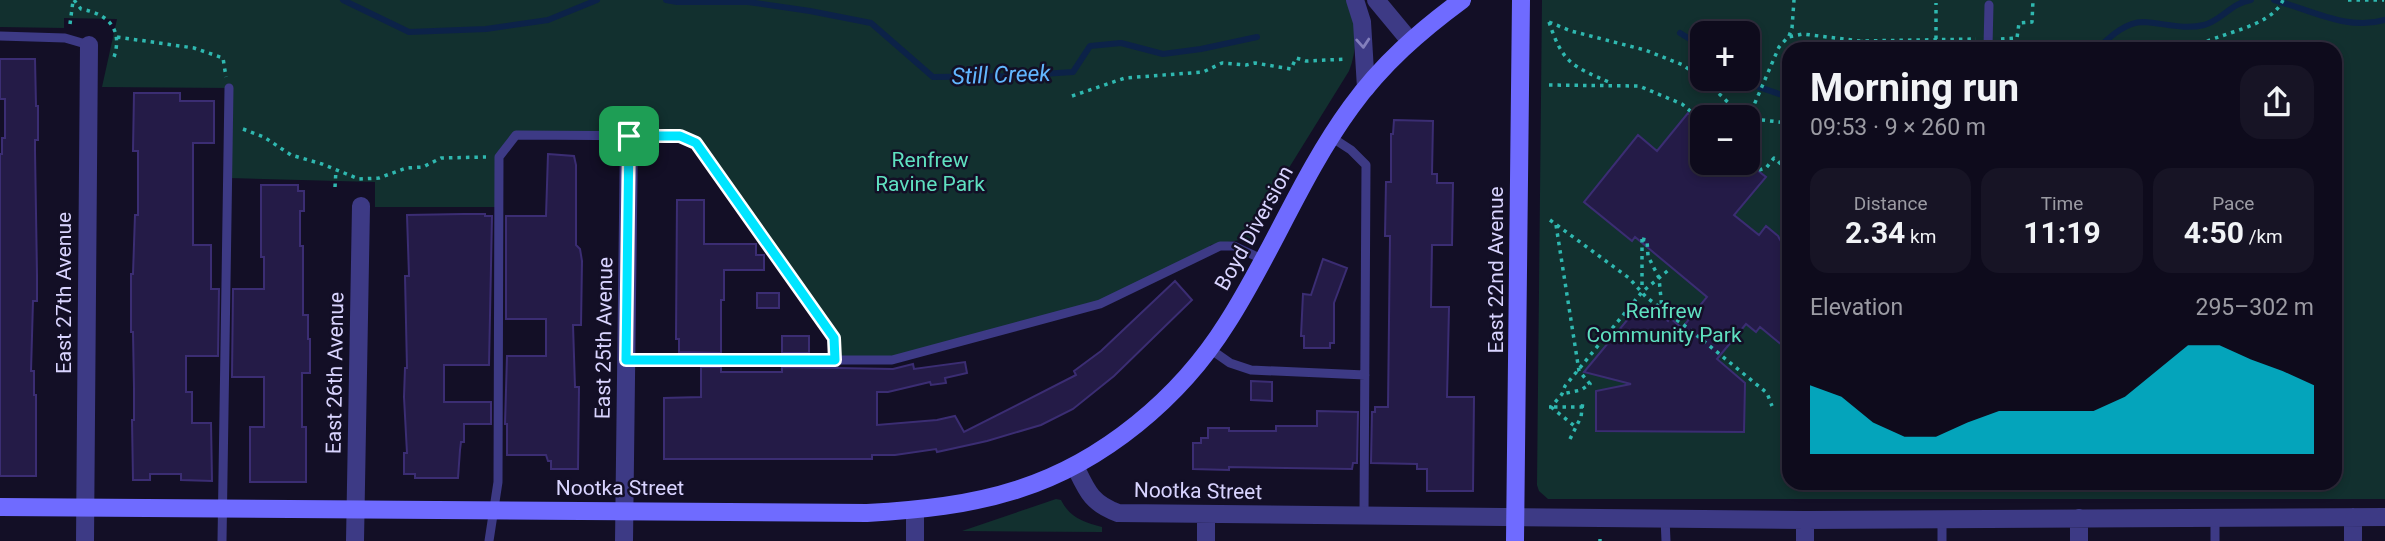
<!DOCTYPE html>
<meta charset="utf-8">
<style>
body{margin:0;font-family:Roboto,sans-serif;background:#171425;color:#f1f3f6;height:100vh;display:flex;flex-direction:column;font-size:26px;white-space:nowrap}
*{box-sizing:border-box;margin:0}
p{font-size:23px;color:#9b9ba3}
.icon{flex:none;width:38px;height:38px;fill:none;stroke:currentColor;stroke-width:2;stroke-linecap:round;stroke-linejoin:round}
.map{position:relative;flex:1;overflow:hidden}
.side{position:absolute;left:1782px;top:42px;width:560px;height:448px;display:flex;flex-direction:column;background:#0e0b1c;border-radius:21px;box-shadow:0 4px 10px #0003,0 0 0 2px #2e2b3b}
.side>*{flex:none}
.controls{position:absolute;left:1690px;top:21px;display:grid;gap:14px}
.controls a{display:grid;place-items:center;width:70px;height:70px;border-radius:14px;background:#0e0b1c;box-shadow:0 4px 10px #0003,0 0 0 2px #2e2b3b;font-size:35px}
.pin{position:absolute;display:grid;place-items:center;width:60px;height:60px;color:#fff;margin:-30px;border-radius:14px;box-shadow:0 4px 10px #0006}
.round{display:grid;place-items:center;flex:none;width:74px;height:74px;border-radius:21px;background:#171425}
.head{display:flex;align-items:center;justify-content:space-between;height:119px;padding:0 28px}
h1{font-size:38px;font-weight:700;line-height:52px}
.metrics{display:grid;grid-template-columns:repeat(3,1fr);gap:10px;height:119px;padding:7px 28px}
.metrics div{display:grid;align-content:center;border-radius:18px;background:#171425;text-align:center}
.metrics b{font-size:30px;font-weight:700}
.metrics small{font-size:19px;font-weight:400}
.metrics p{font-size:19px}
.chart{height:196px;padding:14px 28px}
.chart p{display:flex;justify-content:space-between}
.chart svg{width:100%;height:126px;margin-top:7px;fill:#00e5ff;opacity:.7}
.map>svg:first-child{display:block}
.green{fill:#12302f;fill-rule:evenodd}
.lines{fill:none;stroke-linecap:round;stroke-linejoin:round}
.stream{stroke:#0c2248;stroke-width:6}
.building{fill:#241b47;stroke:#3b2d73;stroke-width:2}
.path{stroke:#2fb8b0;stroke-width:3.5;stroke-dasharray:3.5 5;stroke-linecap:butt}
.lane{stroke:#3d3a85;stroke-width:9}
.street{stroke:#3d3a85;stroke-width:18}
.secondary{stroke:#6f6bff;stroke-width:18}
.oneway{stroke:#837fbc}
.route-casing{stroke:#fff;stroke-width:14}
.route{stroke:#00e5ff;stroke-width:9}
.labels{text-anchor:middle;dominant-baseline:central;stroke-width:5;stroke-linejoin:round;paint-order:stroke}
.park-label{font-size:21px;fill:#5fe0c0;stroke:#130f26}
.street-label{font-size:21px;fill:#d9d4ff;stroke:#130f26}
.water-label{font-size:23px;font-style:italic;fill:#62b6ff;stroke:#130f26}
</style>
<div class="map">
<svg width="2385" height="541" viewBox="0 0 2385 541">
<rect width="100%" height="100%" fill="#130f26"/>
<!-- green -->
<path class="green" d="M 0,0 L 1346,0 C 1358,22 1358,48 1349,71 L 1287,171 L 1252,238 L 1210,245 L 1211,250 L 1100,304 L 892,360 L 835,360 L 834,337 L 689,138 L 516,135 L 499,157 L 498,207 L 375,207 L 375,182 L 229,178 L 229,88 L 102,87 L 117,19 L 64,18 L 64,28 L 0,27 Z
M 1542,0 L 2385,0 L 2385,499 L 1548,499 L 1539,491 L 1537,485 ZM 1703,33 L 1748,33 L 1748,79 L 1703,79 ZM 1788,49 L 2334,49 L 2334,483 L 1788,483 ZM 1703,117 L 1748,117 L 1748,163 L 1703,163 Z
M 1056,499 L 1061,500 C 1070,518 1084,522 1102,527 L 1102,532 L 962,531 Z"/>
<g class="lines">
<!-- stream -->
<path class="stream" d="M 343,0 L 409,32 L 486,29 L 548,20 L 597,0
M 666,0 L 677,2 L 748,2 L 810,11 L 871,23 L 933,77 L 1014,76 L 1073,72 L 1090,46 L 1121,43 L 1163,54 L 1201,49 L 1257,37
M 2274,0 C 2311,10 2347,31 2385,20
M 1680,33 L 1703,47
M 2097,49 C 2109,38 2125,22 2143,22 C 2164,23 2183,30 2204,25 C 2221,21 2231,3 2251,0
M 1743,79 L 1750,84 L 1788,97"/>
</g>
<!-- building -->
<path class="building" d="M 0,59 L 35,59 L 36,106 L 38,106 L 38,140 L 35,140 L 35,151 L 37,275 L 37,301 L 33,301 L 31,371 L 34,371 L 34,395 L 36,395 L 36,476 L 0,476 L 0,154 L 2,154 L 2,138 L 5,138 L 5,99 L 0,99 Z
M 134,93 L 180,93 L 180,101 L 214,101 L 214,143 L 193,143 L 193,245 L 211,245 L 211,289 L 219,289 L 218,356 L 186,356 L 186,392 L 192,392 L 192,423 L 211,423 L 212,481 L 181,480 L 181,474 L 150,474 L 150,480 L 133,480 L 132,420 L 134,420 L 134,388 L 133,332 L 131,332 L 131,274 L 133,274 L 135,215 L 138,215 L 138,151 L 133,151 Z
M 1688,113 L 1703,126 L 1703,163 L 1748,163 L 1766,177 L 1734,215 L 1759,235 L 1766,226 L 1778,236 L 1783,245 L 1788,247 L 1788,350 L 1760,327 L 1756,332 L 1746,324 L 1717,359 L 1745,383 L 1744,432 L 1596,431 L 1596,391 L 1631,384 L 1584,372 L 1638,307 L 1642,317 L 1651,306 L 1668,321 L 1670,318 L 1682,328 L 1707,297 L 1635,237 L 1632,241 L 1584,202 L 1638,135 L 1657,151 Z
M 1394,120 L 1433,121 L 1432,174 L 1437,174 L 1437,183 L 1453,183 L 1452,245 L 1432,245 L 1431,307 L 1449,307 L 1447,397 L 1474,397 L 1473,491 L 1427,491 L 1427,469 L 1417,469 L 1417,464 L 1371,463 L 1372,412 L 1375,412 L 1375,407 L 1388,407 L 1390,236 L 1385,236 L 1386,182 L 1391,182 L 1391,134 L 1393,134 Z
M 548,154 L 574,156 L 576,165 L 576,245 L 580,249 L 582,261 L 581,325 L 573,325 L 575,387 L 579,387 L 578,469 L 551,469 L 551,461 L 548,461 L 546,455 L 507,455 L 507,424 L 505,424 L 507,356 L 546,356 L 546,319 L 506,319 L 506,216 L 546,216 Z
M 261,185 L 298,185 L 298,191 L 304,191 L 304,211 L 300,211 L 300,246 L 303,246 L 303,315 L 308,315 L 308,339 L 310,339 L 310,373 L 302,373 L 302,427 L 306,427 L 306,482 L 250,482 L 250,427 L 264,427 L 264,377 L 232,377 L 233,289 L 264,289 L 264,257 L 261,257 Z
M 677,200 L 704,200 L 704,244 L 756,244 L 756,255 L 764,255 L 764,270 L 724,270 L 724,300 L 721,300 L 721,353 L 679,352 L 679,339 L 676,339 Z
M 463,214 L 485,214 L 485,216 L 492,216 L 489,365 L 444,365 L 444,402 L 491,402 L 491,424 L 464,424 L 464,442 L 461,442 L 460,450 L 458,478 L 415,478 L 415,474 L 404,474 L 404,453 L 407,453 L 404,397 L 405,368 L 407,368 L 405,276 L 409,276 L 407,215 Z
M 1323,259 L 1347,268 L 1334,303 L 1334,343 L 1330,343 L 1330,348 L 1304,348 L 1304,336 L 1301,336 L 1303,294 L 1311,295 Z
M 1175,281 L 1192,300 L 1114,376 L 1073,409 L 1041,425 L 987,441 L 937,452 L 936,449 L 895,455 L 872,455 L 872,459 L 664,459 L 664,398 L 701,397 L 701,367 L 721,367 L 721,372 L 782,372 L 782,367 L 893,369 L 913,364 L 914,369 L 965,362 L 967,373 L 945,378 L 946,383 L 931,385 L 930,382 L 888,392 L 877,392 L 877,425 L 937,420 L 955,416 L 964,432 L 1076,375 L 1074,371 L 1101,351 Z
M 757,293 L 779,293 L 779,308 L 757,308 Z
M 782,336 L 809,336 L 809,353 L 782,353 Z
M 1251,381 L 1272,382 L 1272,401 L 1251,400 Z
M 1317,411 L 1358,412 L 1357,463 L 1353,463 L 1352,469 L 1229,467 L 1229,470 L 1193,469 L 1193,443 L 1201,443 L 1201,438 L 1208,438 L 1208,428 L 1229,428 L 1229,431 L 1276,431 L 1276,426 L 1317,426 Z"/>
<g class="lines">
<!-- path -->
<path class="path" d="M 74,0 L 81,9 C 109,14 124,30 113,60
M 2348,0 L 2384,0
M 1549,22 L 1571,31 L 1645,50 L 1683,65 L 1711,86 L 1735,109 L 1762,120 L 1788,123
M 1549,22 C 1563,64 1572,66 1611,83
M 70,24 L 73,1
M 1789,36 L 1792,28 L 1794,0
M 117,37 L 194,48 L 223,58 L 226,77
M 1936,39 L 1936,3
M 2001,39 L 2017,38 L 2019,23 L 2032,22 L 2033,0
M 1861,41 L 1874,49
M 1862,49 L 1861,48 L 1868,49
M 2192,49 C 2217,32 2270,29 2283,0
M 1549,85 L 1639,86 L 1682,104 L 1703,122
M 1072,96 L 1125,78 L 1203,72 L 1222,63 L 1246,65 L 1255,63 L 1291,69 L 1296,58 L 1306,61 L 1347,59
M 1748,119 L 1779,47 L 1788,37 L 1803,34 L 1860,41 L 1976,39
M 243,129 L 264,137 L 291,155 L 322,164 L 359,179 L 379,178 L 406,168 L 423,167 L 441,158 L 486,157
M 1748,162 L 1759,170 L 1754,168
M 1759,170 L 1766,168 L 1774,158 L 1788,170 L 1786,223
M 335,187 L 336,170
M 1550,220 L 1629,278 L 1646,297 L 1689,329 L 1767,393 L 1772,406
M 1556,225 L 1579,371 L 1590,384 L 1581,390 L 1562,394
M 1642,239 L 1647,240 L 1648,256 L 1659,278 L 1662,309
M 1642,239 L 1642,290
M 1549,407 L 1551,407 L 1562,394 L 1565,386 L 1642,292 L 1671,268
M 1551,407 L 1577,428
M 1554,407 L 1583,407
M 1570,439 L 1581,417 L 1583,401
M 1600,539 L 1600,541"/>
<!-- lane -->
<path class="lane" d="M 0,36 L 65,38 L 89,45
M 1988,46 L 1989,5
M 1331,137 L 1351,150 L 1366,165 L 1364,516
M 1785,237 L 1788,240
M 1210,349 L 1230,363 L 1251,370 L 1365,375
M 626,360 L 892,360 L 1100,304 L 1220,246 L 1234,246 L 1264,260
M 2215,517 L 2215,541
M 1665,518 L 1666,541
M 222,541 L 229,88
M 489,541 L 498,482 L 499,157 L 516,135 L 679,136 L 689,138 L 696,143 L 834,338 L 835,360
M 1942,541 L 1942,518"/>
<!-- street -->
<path class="street" d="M 1355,0 L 1362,22 L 1366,88
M 1376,0 L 1410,41
M 1075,466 C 1087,491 1091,503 1118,513 L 1805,520 L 2385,517
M 2353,517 L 2353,541
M 2079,518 L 2079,541
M 85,541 L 89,45
M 355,541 L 361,206
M 624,541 L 629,136
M 915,541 L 915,510
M 1206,541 L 1206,514
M 1805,541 L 1805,520"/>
<!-- secondary -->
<path class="secondary" d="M 0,507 L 867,513 C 919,510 970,505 1019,489 C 1103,462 1180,398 1227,323 C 1272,253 1302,174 1351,107 C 1382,64 1420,31 1462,0
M 1515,541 L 1521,0"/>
</g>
<!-- one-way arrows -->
<defs><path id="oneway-chevron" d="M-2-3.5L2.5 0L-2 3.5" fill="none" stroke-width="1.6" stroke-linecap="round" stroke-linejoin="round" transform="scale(1.75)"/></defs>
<use class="oneway" href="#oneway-chevron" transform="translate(1363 43) rotate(86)"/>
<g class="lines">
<!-- route casing -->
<g class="route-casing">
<path id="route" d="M 629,136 L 680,136 L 696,143 L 834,338 L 835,360 L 626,360 Z"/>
</g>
<!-- route -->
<use href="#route" class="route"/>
</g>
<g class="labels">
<!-- park labels -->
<g class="park-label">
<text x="930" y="160">Renfrew<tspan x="930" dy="24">Ravine Park</tspan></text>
<text x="1664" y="311">Renfrew<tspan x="1664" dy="24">Community Park</tspan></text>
</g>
<!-- street labels -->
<g class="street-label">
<text transform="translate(1254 228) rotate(-61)">Boyd Diversion</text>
<text transform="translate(1496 270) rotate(-90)">East 22nd Avenue</text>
<text transform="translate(64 293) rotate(-90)">East 27th Avenue</text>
<text transform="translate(604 338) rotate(-89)">East 25th Avenue</text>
<text transform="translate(335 373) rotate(-89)">East 26th Avenue</text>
<text x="620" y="488">Nootka Street</text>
<text transform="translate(1198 491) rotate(1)">Nootka Street</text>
</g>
<!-- water labels -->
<g class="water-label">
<text transform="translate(1001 75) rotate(-2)">Still Creek</text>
</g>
</g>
</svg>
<div class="controls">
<a>+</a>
<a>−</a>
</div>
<div class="pin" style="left:629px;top:136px;background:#1e9e55"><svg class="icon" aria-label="arrive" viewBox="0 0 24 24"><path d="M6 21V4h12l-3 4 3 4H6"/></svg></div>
<section class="side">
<div class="head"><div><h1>Morning run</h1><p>09:53 · 9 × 260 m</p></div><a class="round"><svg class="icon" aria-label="share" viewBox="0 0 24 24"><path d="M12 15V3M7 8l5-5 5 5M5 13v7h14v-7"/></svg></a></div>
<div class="metrics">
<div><p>Distance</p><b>2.34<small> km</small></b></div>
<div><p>Time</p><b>11:19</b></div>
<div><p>Pace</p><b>4:50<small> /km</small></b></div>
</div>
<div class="chart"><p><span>Elevation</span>295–302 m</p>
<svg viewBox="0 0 160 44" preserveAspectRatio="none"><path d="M0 44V20L10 24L20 33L30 38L40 38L50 33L60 29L70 29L80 29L90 29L100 24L110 15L120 6L130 6L140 11L150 15L160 20V44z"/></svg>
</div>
</section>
</div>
